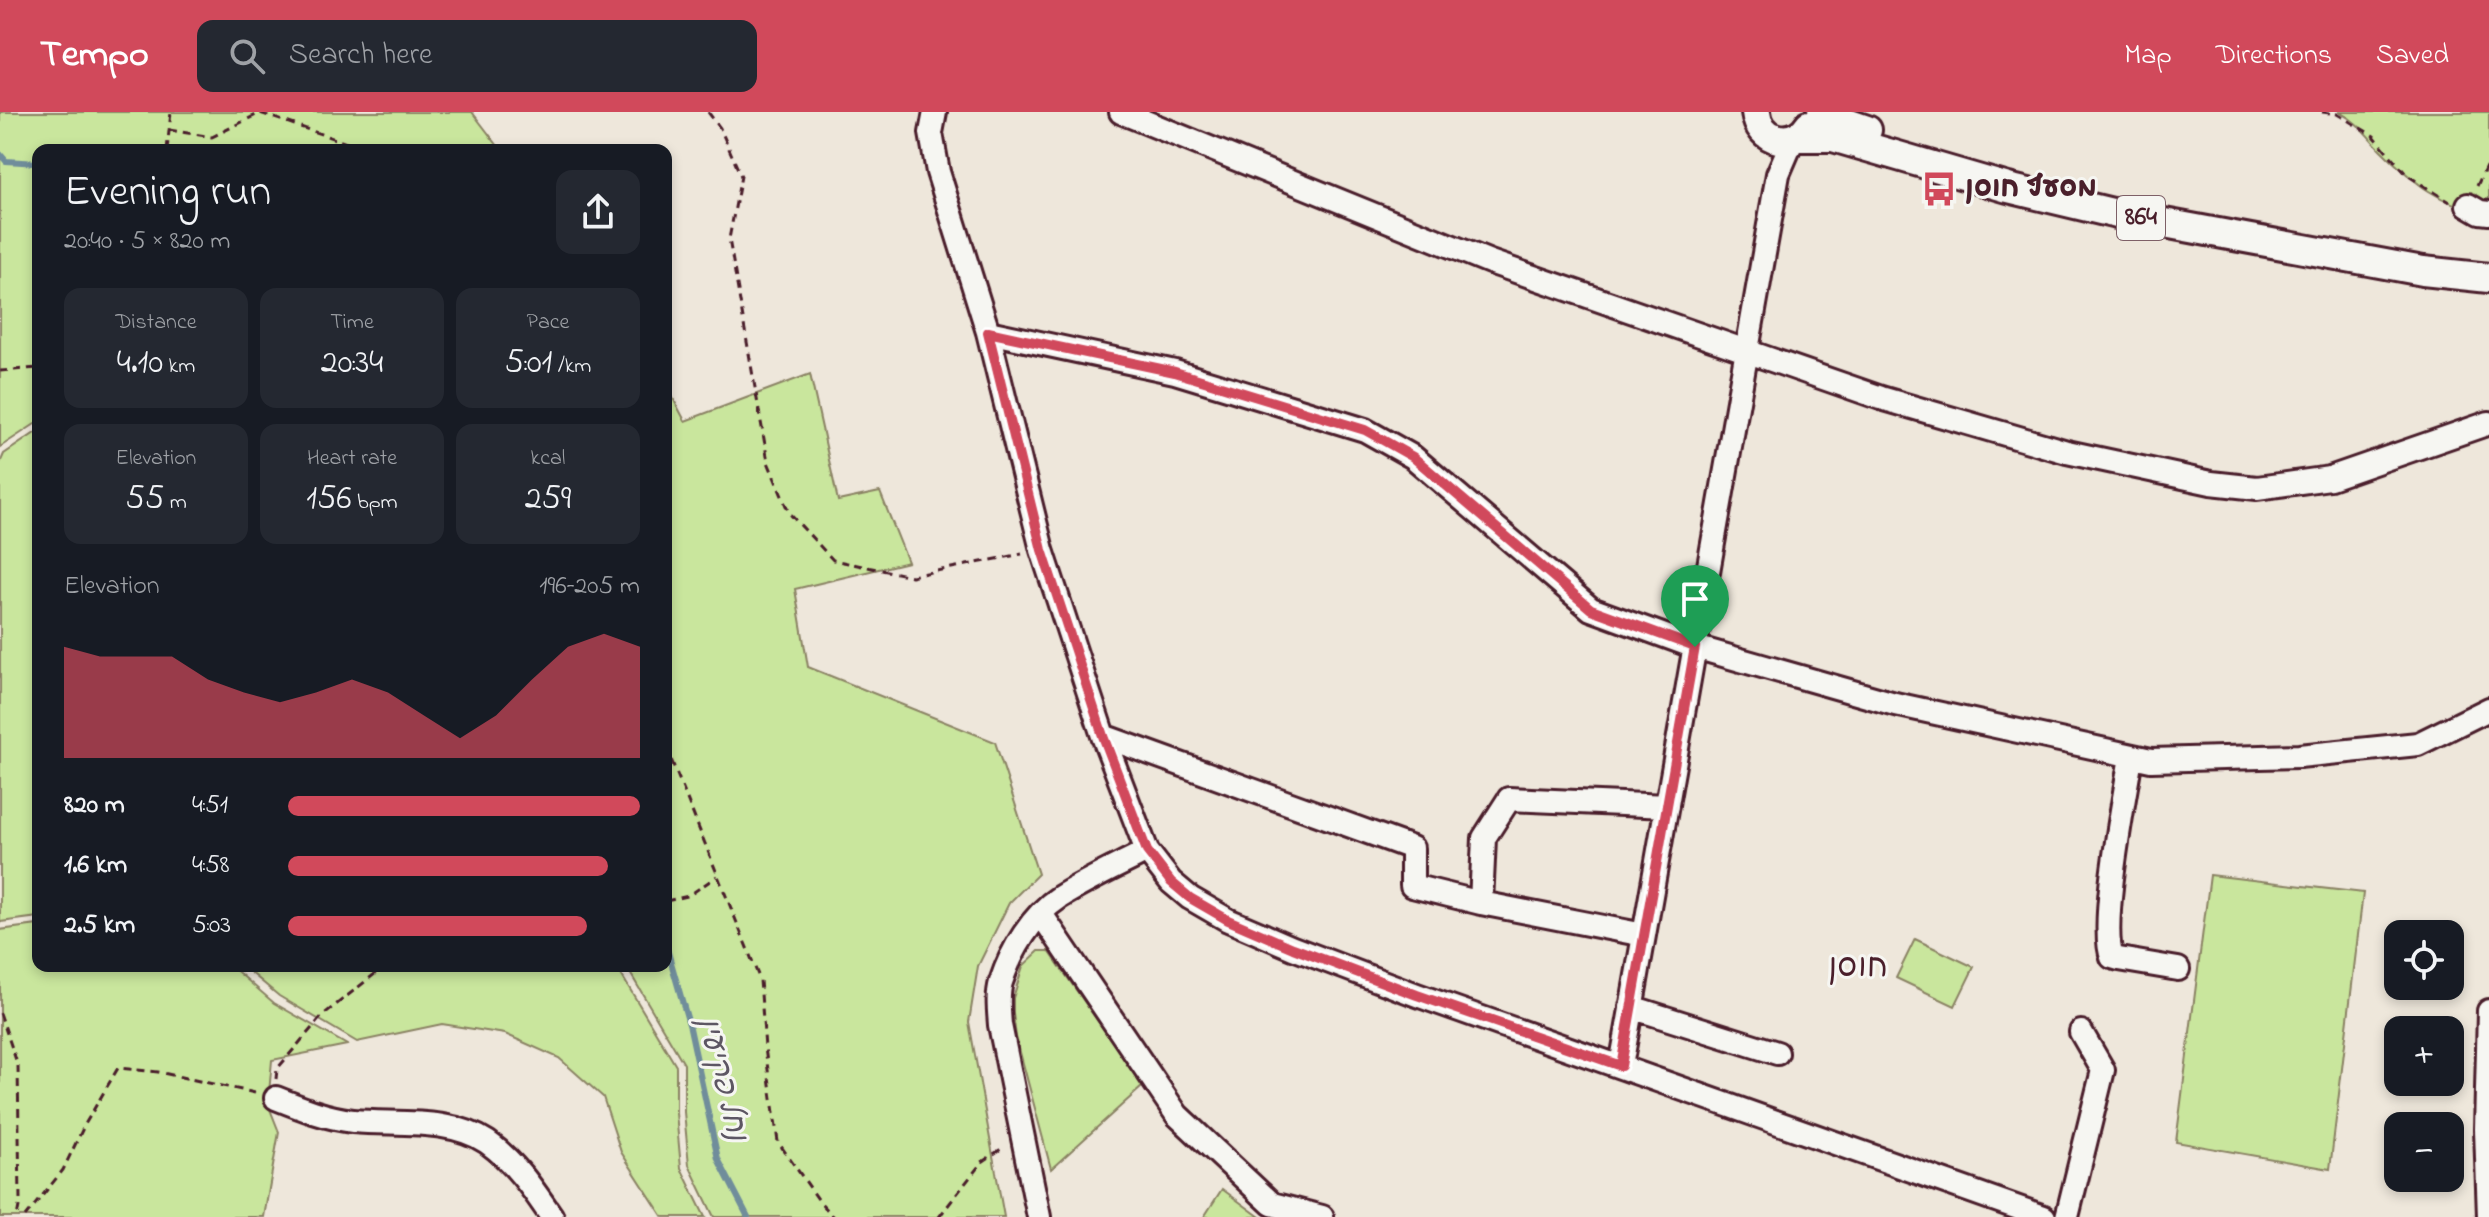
<!DOCTYPE html>
<meta charset="utf-8">
<style>
body{margin:0;font-family:"Indie Flower","Playpen Sans Hebrew",sans-serif;background:#242831;color:#f1f3f6;height:100vh;display:flex;flex-direction:column;font-size:30px;white-space:nowrap}
*{box-sizing:border-box;margin:0}
p{font-size:26px;color:#9ea1a6}
.icon{flex:none;width:44px;height:44px;fill:none;stroke:currentColor;stroke-width:2;stroke-linecap:round;stroke-linejoin:round}
.map{position:relative;flex:1;overflow:hidden}
.drawer{position:absolute;left:32px;top:32px;width:640px;height:828px;display:flex;flex-direction:column;background:#171b24;border-radius:16px;box-shadow:0 4px 12px #0003}
.drawer>*{flex:none}
.buttons{position:absolute;left:2384px;top:808px;display:grid;gap:16px}
.buttons a{display:grid;place-items:center;width:80px;height:80px;border-radius:16px;background:#171b24;box-shadow:0 4px 12px #0003;font-size:40px}
.pin{position:absolute;display:grid;place-items:center;width:68px;height:68px;color:#fff;margin:-82px -34px;border-radius:50% 50% 50% 0;rotate:-45deg;box-shadow:0 0 8px #0007}
.pin .icon{rotate:45deg}
.round{display:grid;place-items:center;flex:none;width:84px;height:84px;border-radius:16px;background:#242831}
.head{display:flex;align-items:center;justify-content:space-between;height:136px;padding:0 32px}
h1{font-size:44px;font-weight:600;line-height:60px}
.metrics{display:grid;grid-template-columns:repeat(3,1fr);gap:12px;height:136px;padding:8px 32px}
.metrics div{display:grid;align-content:center;border-radius:16px;background:#242831;text-align:center}
.metrics b{font-size:34px;font-weight:600}
.metrics small{font-size:22px;font-weight:400}
.metrics p{font-size:22px}
.chart{height:224px;padding:16px 32px}
.chart p{display:flex;justify-content:space-between}
.chart svg{width:100%;height:144px;margin-top:8px;fill:#d1495b;opacity:.7}
ul{padding:0 32px;list-style:none;font-size:26px}
li{display:grid;grid-template-columns:128px 96px 1fr;align-items:center;height:60px}
li i{height:20px;border-radius:10px;background:#d1495b}
header{display:flex;align-items:center;gap:48px;box-sizing:border-box;height:112px;padding:0 40px;background:#d1495b;color:#fff}
header strong{font-size:38px}
nav{display:flex;gap:44px;margin-inline-start:auto;font-size:28px}
.search{width:560px;height:72px;background:#242831;display:flex;align-items:center;gap:20px;box-sizing:border-box;padding:0 28px;border-radius:16px;color:#9ea1a6;font-size:30px}
.map>svg:first-child{display:block}
.green{fill:#c9e69d;stroke:#8a8264;stroke-width:2}
.lines{fill:none;stroke-linecap:round;stroke-linejoin:round}
.stream{stroke:#6f8d9b;stroke-width:6}
.minor-casing{stroke:#4a1f2b;stroke-width:28}
.major-casing{stroke:#4a1f2b;stroke-width:34}
.path{stroke:#4a1f2b;stroke-width:3;stroke-dasharray:8 6;stroke-linecap:butt}
.minor{stroke:#f6f6f2;stroke-width:22}
.major{stroke:#f6f6f2;stroke-width:28}
.route-casing{stroke:#fff;stroke-width:16}
.route{stroke:#d1495b;stroke-width:10}
.labels{text-anchor:middle;dominant-baseline:central;stroke-width:6;stroke-linejoin:round;paint-order:stroke}
.shield{fill:#f6f6f2;stroke:#7e6067;stroke-width:2}
.shield-label{font-size:26px;font-weight:bold;fill:#4a1f2b}
.poi-label{font-size:28px;font-weight:bold;fill:#4a1f2b;stroke:#f6f6f2;text-anchor:start}
.water-label{font-size:30px;font-style:italic;fill:#5d5663;stroke:#f6f6f2}
.quarter-label{font-size:32px;fill:#4a1f2b;stroke:#f6f6f2}
</style>
<header>
<strong>Tempo</strong>
<div class="search"><svg class="icon" aria-label="search" viewBox="0 0 24 24"><circle cx="10" cy="10" r="6"/><path d="M15 15l6 6"/></svg>Search here</div>
<nav><a>Map</a><a>Directions</a><a>Saved</a></nav>
</header>
<div class="map">
<svg width="2489" height="1105" viewBox="0 0 2489 1105">
<rect width="100%" height="100%" fill="#eee7db"/>
<filter id="ink" filterUnits="userSpaceOnUse"><feTurbulence type="fractalNoise" baseFrequency=".0125" numOctaves="2"/><feDisplacementMap in="SourceGraphic" scale="16" xChannelSelector="R" yChannelSelector="G"/><feConvolveMatrix kernelMatrix="1 2 1 2 8 2 1 2 1" color-interpolation-filters="sRGB"/></filter>
<g filter="url(#ink)">
<!-- green -->
<path class="green" d="M 0,0 L 472,0 L 501,38 L 38,38 L 38,310 L 0,335 Z
M 2339,0 L 2489,0 L 2489,103 C 2438,91 2416,73 2380,37 C 2363,20 2361,12 2339,0 Z
M 810,262 L 838,389 L 880,380 L 908,450 L 795,477 L 808,555 L 995,630 L 1038,762 L 1009,791 L 978,854 L 969,910 L 1004,1105 L 714,1105 L 689,1053 L 684,1000 L 684,952 L 626,854 L 666,854 L 666,273 L 685,309 Z
M 38,319 L 38,805 L 0,810 L 0,351 L 4,342 Z
M 2210,763 L 2363,781 L 2330,1057 L 2176,1030 Z
M 38,813 L 38,854 L 231,854 L 274,891 L 347,933 L 272,948 L 268,992 L 279,1020 L 264,1105 L 0,1105 L 0,818 Z
M 1915,827 L 1974,855 L 1955,894 L 1896,866 Z
M 1039,839 L 1049,839 L 1143,974 L 1051,1057 L 1016,925 L 1013,902 L 1013,886 L 1023,854 Z
M 243,854 L 616,854 L 676,954 L 676,1001 L 681,1056 L 705,1105 L 663,1105 L 621,1040 L 603,985 L 559,946 L 505,922 L 442,912 L 357,930 L 279,884 Z
M 1222,1077 L 1260,1105 L 1204,1105 Z"/>
<g class="lines">
<!-- stream -->
<path class="stream" d="M 0,42 L 6,49 L 38,51
M 666,833 L 690,916 L 718,1047 L 748,1105"/>
<!-- minor casing -->
<g class="minor-casing">
<path id="minor" d="M 935,0 L 931,21 L 938,60 L 988,220 L 1042,438 L 1103,624 L 1147,739 L 1171,770 L 1190,786 L 1228,808 L 1293,836 L 1417,883 L 2044,1105
M 1121,0 L 1490,150 L 1881,286 L 2067,340 L 2211,371 L 2257,376 L 2330,366 L 2489,311
M 2468,93 L 2480,100 L 2489,101
M 988,220 L 1175,260 L 1365,318 L 1413,345 L 1591,497 L 1695,535 L 1895,592 L 2151,648 L 2299,644 L 2418,632 L 2489,597
M 1103,624 L 1412,736 L 1412,774 L 1481,791
M 2131,644 C 2125,684 2099,813 2112,845 L 2119,847 L 2178,857
M 1041,802 L 1177,1003 L 1272,1092 L 1322,1105
M 1644,823 L 1481,791 L 1484,726 L 1509,687 L 1667,694
M 1631,895 L 1777,941
M 1621,954 L 1778,62 L 1793,27
M 276,986 C 301,996 326,1006 353,1009 C 396,1013 449,1005 487,1030 C 515,1050 533,1077 552,1105
M 1039,1105 L 1000,913 C 999,899 997,884 1001,870 C 1011,839 1032,803 1060,785 C 1087,768 1118,754 1147,739
M 2067,1105 L 2103,958 L 2081,920
M 2489,1105 L 2486,1017 L 2489,899"/>
</g>
<!-- major casing -->
<g class="major-casing">
<path id="major" d="M 1756,0 C 1759,30 1793,37 1809,13
M 1822,0 L 1835,7 L 1867,18
M 1798,25 L 1833,25 L 2008,76 L 2121,103 L 2423,159 L 2489,166"/>
</g>
<!-- path -->
<path class="path" d="M 708,0 L 720,16 L 741,64 L 729,127 L 768,350 L 789,401 L 833,448 L 911,464 L 1022,442
M 2322,0 L 2337,2 L 2374,24 L 2407,63 L 2450,90
M 169,18 L 212,25 L 260,1 L 367,38
M 167,38 L 171,0
M 2477,74 L 2489,48
M 0,259 L 38,256
M 666,635 L 760,868 L 765,936 L 778,1030 L 820,1090 L 834,1105
M 666,789 L 688,784 L 717,764
M 0,901 L 18,954 L 20,1089 L 17,1105
M 276,967 L 277,957 L 323,903 L 385,854
M 25,1105 L 63,1058 L 84,1014 L 118,956 L 158,960 L 255,981
M 939,1105 L 982,1050 L 1004,1035"/>
<!-- minor -->
<use href="#minor" class="minor"/>
<!-- major -->
<use href="#major" class="major"/>
</g>
</g>
<g class="lines" filter="url(#ink)">
<!-- route casing -->
<g class="route-casing">
<path id="route" d="M 988,220 L 1175,260 L 1365,318 L 1413,345 L 1591,497 L 1695,535 L 1621,954 L 1417,883 L 1293,836 L 1228,808 L 1190,786 L 1171,770 L 1147,739 L 1103,624 L 1042,438 Z"/>
</g>
<!-- route -->
<use href="#route" class="route"/>
</g>
<!-- icons -->
<defs>
<g id="bus-bare" transform="scale(2.76)"><path d="M-5-6H5V4H4V6H2V4H-2V6H-4V4H-5ZM-3.5-4V0h7V-4ZM-3.5 1.2v1.5H-2V1.2ZM2 1.2v1.5H3.5V1.2Z" fill="#d1495b" stroke="#f6f6f2" stroke-width="2.5" paint-order="stroke"/></g>
</defs>
<g fill-rule="evenodd">
<use href="#bus-bare" x="1939" y="77"/>
</g>
<g class="labels">
<!-- shield labels -->
<rect class="shield" x="2117" y="84" width="48" height="44" rx="6"/>
<g class="shield-label">
<text x="2141" y="106">864</text>
</g>
<!-- poi labels -->
<g class="poi-label">
<text x="1965" y="77">מסעף חוסן</text>
</g>
<!-- water labels -->
<g class="water-label">
<text transform="translate(721 967) rotate(76)">נחל פקיעין</text>
</g>
<!-- quarter labels -->
<g class="quarter-label">
<text x="1858" y="856">חוסן</text>
</g>
</g>
</svg>
<div class="buttons">
<a><svg class="icon" aria-label="locate" viewBox="0 0 24 24"><circle cx="12" cy="12" r="6"/><path d="M12 2v4M12 18v4M2 12h4M18 12h4"/></svg></a>
<a>+</a>
<a>−</a>
</div>
<div class="pin" style="left:1695px;top:535px;background:#1e9e55"><svg class="icon" aria-label="arrive" viewBox="0 0 24 24"><path d="M6 21V4h12l-3 4 3 4H6"/></svg></div>
<section class="drawer">
<div class="head"><div><h1>Evening run</h1><p>20:40 · 5 × 820 m</p></div><a class="round"><svg class="icon" aria-label="share" viewBox="0 0 24 24"><path d="M12 15V3M7 8l5-5 5 5M5 13v7h14v-7"/></svg></a></div>
<div class="metrics">
<div><p>Distance</p><b>4.10<small> km</small></b></div>
<div><p>Time</p><b>20:34</b></div>
<div><p>Pace</p><b>5:01<small> /km</small></b></div>
</div>
<div class="metrics">
<div><p>Elevation</p><b>55<small> m</small></b></div>
<div><p>Heart rate</p><b>156<small> bpm</small></b></div>
<div><p>kcal</p><b>259</b></div>
</div>
<div class="chart"><p><span>Elevation</span>196–205 m</p>
<svg viewBox="0 0 160 44" preserveAspectRatio="none"><path d="M0 44V10L10 13L20 13L30 13L40 20L50 24L60 27L70 24L80 20L90 24L100 31L110 38L120 31L130 20L140 10L150 6L160 10V44z"/></svg>
</div>
<ul>
<li><b>820 m</b>4:51<i style="width:100%"></i></li>
<li><b>1.6 km</b>4:58<i style="width:91%"></i></li>
<li><b>2.5 km</b>5:03<i style="width:85%"></i></li>
</ul>
</section>
</div>
